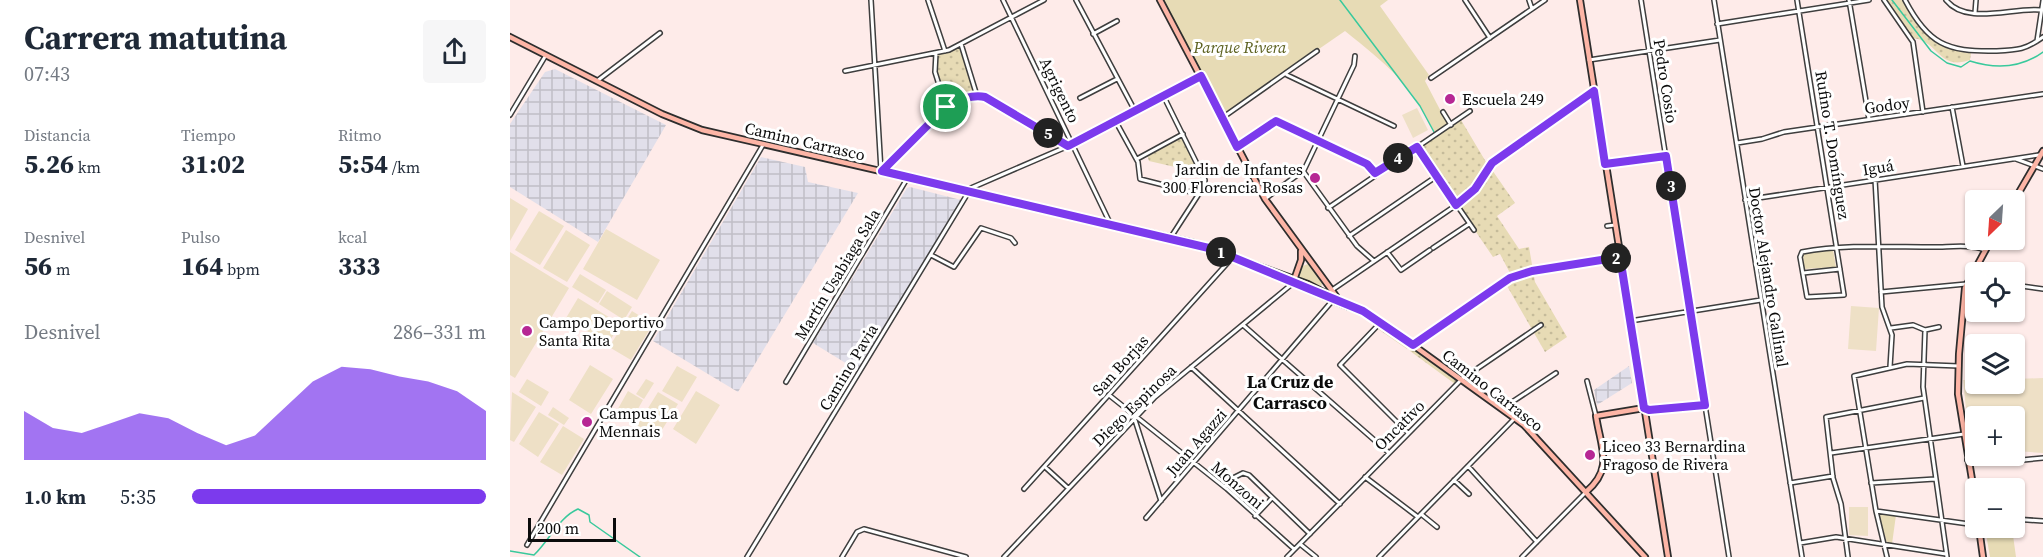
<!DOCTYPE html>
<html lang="es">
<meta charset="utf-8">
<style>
body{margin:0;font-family:"Source Serif 4",serif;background:#f6f6f7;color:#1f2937;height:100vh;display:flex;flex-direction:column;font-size:22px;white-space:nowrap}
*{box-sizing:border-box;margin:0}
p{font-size:20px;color:#747a83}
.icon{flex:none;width:33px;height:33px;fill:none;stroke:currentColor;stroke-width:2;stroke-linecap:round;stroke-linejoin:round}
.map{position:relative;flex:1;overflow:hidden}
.side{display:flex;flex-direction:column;background:#fff;width:510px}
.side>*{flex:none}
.needle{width:39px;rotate:205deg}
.tools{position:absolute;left:1455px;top:190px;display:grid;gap:12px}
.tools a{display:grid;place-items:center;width:60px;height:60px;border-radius:6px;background:#fff;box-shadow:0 2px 4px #0004;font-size:30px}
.scale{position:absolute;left:18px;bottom:15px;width:88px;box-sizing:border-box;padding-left:6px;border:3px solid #0b0b0b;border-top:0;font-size:16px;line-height:21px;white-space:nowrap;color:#0b0b0b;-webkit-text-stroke:4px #fff;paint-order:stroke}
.pin{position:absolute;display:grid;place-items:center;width:51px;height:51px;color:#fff;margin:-26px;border:3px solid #fff;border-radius:50%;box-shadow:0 2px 6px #0007}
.km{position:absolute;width:30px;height:30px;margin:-15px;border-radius:50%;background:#222;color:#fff;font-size:16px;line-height:30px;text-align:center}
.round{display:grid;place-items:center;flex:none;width:63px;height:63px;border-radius:6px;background:#f6f6f7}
.summary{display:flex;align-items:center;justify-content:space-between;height:102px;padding:0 24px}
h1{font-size:33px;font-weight:700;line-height:45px}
.figures{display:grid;grid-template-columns:repeat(3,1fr);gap:9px;height:102px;padding:6px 24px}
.figures div{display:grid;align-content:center}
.figures b{font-size:26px;font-weight:700}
.figures small{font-size:16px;font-weight:400}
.figures p{font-size:16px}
.chart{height:168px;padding:12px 24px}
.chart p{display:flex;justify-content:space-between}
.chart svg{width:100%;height:108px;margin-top:6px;fill:#7c3aed;opacity:.7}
ul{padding:0 24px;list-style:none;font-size:20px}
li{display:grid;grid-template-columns:96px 72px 1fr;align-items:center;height:45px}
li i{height:15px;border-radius:8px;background:#7c3aed}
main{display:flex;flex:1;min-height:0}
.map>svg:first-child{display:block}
.industrial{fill:url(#industrial-grid)}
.grass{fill:url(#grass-dots)}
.park{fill:#e7dbb5}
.pitch{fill:#eee0c6}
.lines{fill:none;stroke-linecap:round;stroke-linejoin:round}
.stream{stroke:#39c99c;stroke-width:1.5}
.street-casing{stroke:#3e3e3e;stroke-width:6}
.secondary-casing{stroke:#2d2d2d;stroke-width:8}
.street{stroke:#fff;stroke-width:3}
.secondary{stroke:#fdb5a6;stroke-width:4.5}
.route-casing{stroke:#fff;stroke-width:12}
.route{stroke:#7c3aed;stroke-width:8}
.poi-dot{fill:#b62794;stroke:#fff;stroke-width:2}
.labels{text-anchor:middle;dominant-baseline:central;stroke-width:6;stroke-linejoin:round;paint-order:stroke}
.park-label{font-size:16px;font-style:italic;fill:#5b601e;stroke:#fff}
.street-label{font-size:16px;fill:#0b0b0b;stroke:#fff}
.poi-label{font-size:16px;fill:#0b0b0b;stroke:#fff;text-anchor:start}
.neighbourhood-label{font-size:18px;font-weight:bold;fill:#0b0b0b;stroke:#fff}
</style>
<main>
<section class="side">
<div class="summary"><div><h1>Carrera matutina</h1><p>07:43</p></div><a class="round"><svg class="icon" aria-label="share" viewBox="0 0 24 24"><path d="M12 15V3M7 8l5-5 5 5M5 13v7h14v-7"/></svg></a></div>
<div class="figures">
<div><p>Distancia</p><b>5.26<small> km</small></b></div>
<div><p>Tiempo</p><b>31:02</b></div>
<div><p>Ritmo</p><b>5:54<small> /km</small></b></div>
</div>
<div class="figures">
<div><p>Desnivel</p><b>56<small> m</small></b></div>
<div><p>Pulso</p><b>164<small> bpm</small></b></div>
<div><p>kcal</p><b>333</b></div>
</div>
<div class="chart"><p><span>Desnivel</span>286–331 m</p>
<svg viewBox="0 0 160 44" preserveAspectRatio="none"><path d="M0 44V24L10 31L20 33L30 29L40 25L50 27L60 33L70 38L80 34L90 23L100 12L110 6L120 7L130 10L140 12L150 16L160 24V44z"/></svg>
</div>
<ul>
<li><b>1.0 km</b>5:35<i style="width:100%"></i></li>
</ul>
</section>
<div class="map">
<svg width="1533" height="557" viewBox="0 0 1533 557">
<defs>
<pattern id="industrial-grid" width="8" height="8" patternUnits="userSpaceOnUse" patternTransform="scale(1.5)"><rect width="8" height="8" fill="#e1dfea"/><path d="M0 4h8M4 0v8" fill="none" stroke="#c0bec7"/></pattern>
<pattern id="grass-dots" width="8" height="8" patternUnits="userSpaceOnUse" patternTransform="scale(1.5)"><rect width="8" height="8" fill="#e7dbb5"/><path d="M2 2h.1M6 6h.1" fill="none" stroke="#c5bb9a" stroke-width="1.8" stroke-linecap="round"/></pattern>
</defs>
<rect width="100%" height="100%" fill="#feebe9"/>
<!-- industrial -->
<path class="industrial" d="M 45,69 L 156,125 L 88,242 L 0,187 L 0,124 L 35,72 Z
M 251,157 L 295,167 L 298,182 L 348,193 L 228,392 L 143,341 Z
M 400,187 L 451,200 L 347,370 L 303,343 L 397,188 Z
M 1119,366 L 1122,383 L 1087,405 L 1084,390 Z"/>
<!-- grass -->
<path class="grass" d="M 1377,0 L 1392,0 C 1408,28 1427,50 1461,53 L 1460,60 C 1428,71 1429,41 1403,38 Z
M 449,47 L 466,93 L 439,103 L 426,70 L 427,55 Z
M 951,120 L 976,162 L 962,188 L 946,201 L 910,147 Z
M 671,137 L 674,138 L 691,173 L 639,161 L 637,155 Z
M 980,167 L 1005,203 L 987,216 L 1009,249 L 1019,247 L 1025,282 L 1057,337 L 1035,352 L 993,279 L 1000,273 L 990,254 L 983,257 L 949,207 L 970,188 Z
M 871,325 L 900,345 L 897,349 L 868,329 Z
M 903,348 L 946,378 L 946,382 L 945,384 L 900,351 Z"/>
<!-- park -->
<path class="park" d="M 653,0 L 878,0 L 870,6 L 919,75 L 915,81 L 938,125 L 925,133 C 901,83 877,65 835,31 L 713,115 Z
M 1323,250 L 1326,267 L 1294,269 L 1293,253 Z
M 798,264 L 812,283 L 811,288 L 787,278 L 793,266 Z
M 1372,513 L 1386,515 L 1382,544 L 1377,543 L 1369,517 Z
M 1475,528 L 1502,528 L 1506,557 L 1480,557 Z"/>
<!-- pitch -->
<path class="pitch" d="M 907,108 L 918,130 L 903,138 L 892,115 Z
M 0,198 L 18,209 L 0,241 Z
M 29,211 L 54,226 L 30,265 L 5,250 Z
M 96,229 L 150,260 L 127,300 L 73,269 Z
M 56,230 L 80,245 L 57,282 L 33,268 Z
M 0,252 L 59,288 L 5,378 L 0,375 Z
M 70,274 L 96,290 L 88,303 L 62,287 Z
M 97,291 L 122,307 L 114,320 L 89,304 Z
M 68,298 L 110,324 L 98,344 L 56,318 Z
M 1341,306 L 1369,308 L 1366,351 L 1338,349 Z
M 122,311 L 143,324 L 121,360 L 99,347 Z
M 80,365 L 103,379 L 81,414 L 59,400 Z
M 167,366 L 187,377 L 172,402 L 152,391 Z
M 1533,378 L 1533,453 L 1505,451 L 1504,417 L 1466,417 L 1465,448 L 1460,447 L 1453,380 L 1465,380 L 1466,384 L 1504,384 L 1505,379 Z
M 17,379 L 39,392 L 31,406 L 9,392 Z
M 136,379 L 144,383 L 134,399 L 126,394 Z
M 118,391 L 133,400 L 120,423 L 105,414 Z
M 186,391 L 210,405 L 186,444 L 163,429 Z
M 2,392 L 26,407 L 4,442 L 0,440 Z
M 148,392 L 168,404 L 147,438 L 127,426 Z
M 43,407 L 59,418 L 54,425 L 38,415 Z
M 29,412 L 49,424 L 28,457 L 9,444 Z
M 53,426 L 74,439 L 52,475 L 30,462 Z
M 1339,507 L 1358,507 L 1358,536 L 1339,535 Z"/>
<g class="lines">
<!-- stream -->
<path class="stream" d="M 830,0 L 910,106 L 924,132
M 1382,0 L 1421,51 L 1437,63 L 1451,67 L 1460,61 C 1485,69 1511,68 1533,52
M 0,551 L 24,555 C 39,541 49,517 68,509 L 79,515 L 80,522 L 130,557"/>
<!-- street casing -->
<g class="street-casing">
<path id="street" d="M 361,0 L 371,171 L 436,107 C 444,101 461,94 472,96 C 484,99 550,137 558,146
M 418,0 L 435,51
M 493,0 L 600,223
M 566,0 L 625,111
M 955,0 L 980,38
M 1019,0 L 1022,9
M 1131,0 L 1219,557
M 1204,0 L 1292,557
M 1287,0 C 1303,98 1319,196 1334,295 L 1297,297 L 1290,257 L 1292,252 C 1335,244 1380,247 1424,247 C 1440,247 1460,244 1475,250
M 1339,0 L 1359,119
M 1374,0 L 1403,42 L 1413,112
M 1395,0 C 1418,44 1437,52 1485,51 C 1508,50 1515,50 1533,37
M 1436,0 C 1457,26 1502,7 1531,10
M 1465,13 L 1466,0
M 1207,24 L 1359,0
M 583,34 L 607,21
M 1527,41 L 1533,1
M 451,44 L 467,96
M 426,53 L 425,72 L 436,107
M 1079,60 L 1210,40
M 335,71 L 439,50 L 534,0
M 777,75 L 884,126
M 921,78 L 1035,0
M 87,81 L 150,33
M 654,97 L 695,180 L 694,186 L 661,237
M 570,98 L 607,79
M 1442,107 L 1453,166
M 933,112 L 941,125
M 0,115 L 36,55
M 712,118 L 807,51
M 606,122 L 628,162 L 630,179 L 689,194
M 1227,143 L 1252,139 L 1274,132 L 1533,94
M 727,146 L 766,121 L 857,164 L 865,173
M 907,147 L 964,230
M 627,159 L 673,134
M 1506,159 L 1533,169
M 1095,164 L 1156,155
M 793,171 L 847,246 L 864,261
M 1365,179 L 1372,307 L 1382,335 L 1380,367
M 755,199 L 794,170 L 844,65 L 845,56
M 1235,200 L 1529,155
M 818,208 L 960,111
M 1097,226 L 1105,225
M 839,236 L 927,176
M 923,248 L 959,224
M 877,252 L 891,270 L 920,250
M 421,255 L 444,267 L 471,228 L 501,238 L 505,243
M 1293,273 L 1330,269
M 1504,285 L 1533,289
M 822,290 L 942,208 L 965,189 L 982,163 L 1084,91
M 1371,292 L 1456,284
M 1120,321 L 1251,300
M 871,322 L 830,365 L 898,433
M 733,325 L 878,452
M 1381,328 L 1403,325 L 1415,330 L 1429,327
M 1415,330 L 1413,387 L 1437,557
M 903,345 L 1001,278 L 1022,271 L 1110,257
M 681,367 L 830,504
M 1077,381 L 1086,416
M 276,382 L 398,177
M 599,395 L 717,489 L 784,549
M 993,408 L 1046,373
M 1135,408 L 1139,410 L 1195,405
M 625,420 L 651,501
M 1321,453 L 1454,434
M 1457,460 L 1492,462 L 1533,458
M 958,466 L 1027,542
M 535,467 L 558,488
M 855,477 L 908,517
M 944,480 L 959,494
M 1280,483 L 1323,476
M 1361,483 L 1425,479
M 715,487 L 723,478 L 733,473 L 739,475 L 800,534
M 514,489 L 722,258
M 1366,511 L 1466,525
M 911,514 L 927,527
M 745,516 L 762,498
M 636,518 L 823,300
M 1504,519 L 1533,521
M 1290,543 L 1326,537 L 1436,554
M 790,544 L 806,557
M 17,545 L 253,145
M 237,557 L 461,188 L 563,144 L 691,76
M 332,557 L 347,532 L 354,529 L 456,557
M 494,557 L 645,397 L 782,284
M 777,557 L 952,379 L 1031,325
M 869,557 L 1005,418
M 1012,557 L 1076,492
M 1338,557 L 1331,504 L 1323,478 L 1316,417 L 1414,398
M 1377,557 L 1366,511 L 1344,376 L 1397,364 L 1449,366"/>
</g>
<!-- secondary casing -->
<g class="secondary-casing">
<path id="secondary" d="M 650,0 L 755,199 L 826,296
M 1070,0 L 1158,557
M 0,37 L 152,114 L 192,130 L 684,243 L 798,284 L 871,322 L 1014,425 L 1135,557
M 1504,201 L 1533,151
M 745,267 L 839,307
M 784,280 L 791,260 L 791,251
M 1076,492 C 1104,468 1091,449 1086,416 L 1134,408
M 1466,504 L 1448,394 L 1449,354 L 1455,288 L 1481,240
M 1469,528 L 1473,557"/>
</g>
<!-- street -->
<use href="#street" class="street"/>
<!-- secondary -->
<use href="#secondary" class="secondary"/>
</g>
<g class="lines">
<!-- route casing -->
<g class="route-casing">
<path id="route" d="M 691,76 L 727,147 L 766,121 L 857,164 L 865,173 L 907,147 L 946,205 L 965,189 L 982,163 L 1084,91 L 1095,164 L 1156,156 L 1195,405 L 1139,410 L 1134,408 L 1110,257 L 1022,271 L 1000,278 L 903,345 L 853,311 L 703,249 L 372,171 L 436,107 C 446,100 463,94 475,97 L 558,146 Z"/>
</g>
<!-- route -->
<use href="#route" class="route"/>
</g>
<!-- markers -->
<g class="poi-dot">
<circle cx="940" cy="99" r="6"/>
<circle cx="805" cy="178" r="6"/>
<circle cx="17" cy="331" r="6"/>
<circle cx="77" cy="422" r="6"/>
<circle cx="1080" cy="455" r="6"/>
</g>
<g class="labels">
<!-- park labels -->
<g class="park-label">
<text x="730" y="47">Parque Rivera</text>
</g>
<!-- street labels -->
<g class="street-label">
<text transform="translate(1156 81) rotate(81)">Pedro Cosio</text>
<text transform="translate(550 90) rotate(64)">Agrigento</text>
<text transform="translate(1377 105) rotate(-8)">Godoy</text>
<text transform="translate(295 141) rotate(13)">Camino Carrasco</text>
<text transform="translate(1323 145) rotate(81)">Rufino T. Domínguez</text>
<text transform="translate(1368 167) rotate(-9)">Iguá</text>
<text transform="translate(327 274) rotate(-59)">Martín Usabiaga Sala</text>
<text transform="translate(1259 277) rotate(81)">Doctor Alejandro Gallinal</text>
<text transform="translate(610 365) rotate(-48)">San Borjas</text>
<text transform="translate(338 367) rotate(-59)">Camino Pavia</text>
<text transform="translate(983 390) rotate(38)">Camino Carrasco</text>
<text transform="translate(624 405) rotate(-44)">Diego Espinosa</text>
<text transform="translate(889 425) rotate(-45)">Oncativo</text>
<text transform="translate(686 442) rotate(-49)">Juan Agazzi</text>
<text transform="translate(728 485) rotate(41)">Monzoni</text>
</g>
<!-- poi labels -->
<g class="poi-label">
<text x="952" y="99">Escuela 249</text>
<text x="793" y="169" text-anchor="end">Jardin de Infantes<tspan x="793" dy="18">300 Florencia Rosas</tspan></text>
<text x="29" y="322">Campo Deportivo<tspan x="29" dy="18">Santa Rita</tspan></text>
<text x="89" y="413">Campus La<tspan x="89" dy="18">Mennais</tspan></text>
<text x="1092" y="446">Liceo 33 Bernardina<tspan x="1092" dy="18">Fragoso de Rivera</tspan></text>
</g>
<!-- neighbourhood labels -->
<g class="neighbourhood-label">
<text x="780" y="381">La Cruz de<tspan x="780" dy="21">Carrasco</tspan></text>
</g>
</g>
</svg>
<div class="tools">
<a><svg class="needle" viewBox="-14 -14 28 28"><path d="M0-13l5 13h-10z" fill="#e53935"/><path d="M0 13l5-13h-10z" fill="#747a83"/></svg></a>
<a><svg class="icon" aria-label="locate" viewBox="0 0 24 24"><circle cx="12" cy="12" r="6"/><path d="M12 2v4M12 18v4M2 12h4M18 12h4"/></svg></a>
<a><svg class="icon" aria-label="layers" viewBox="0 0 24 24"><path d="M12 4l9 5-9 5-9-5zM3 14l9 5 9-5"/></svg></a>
<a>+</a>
<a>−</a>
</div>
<div class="scale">200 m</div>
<div class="pin" style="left:436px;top:107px;background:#1e9e55"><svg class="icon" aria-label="arrive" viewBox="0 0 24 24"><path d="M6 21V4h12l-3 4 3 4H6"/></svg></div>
<b class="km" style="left:711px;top:252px">1</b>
<b class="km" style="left:1106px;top:258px">2</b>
<b class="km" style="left:1161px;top:186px">3</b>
<b class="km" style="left:888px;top:158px">4</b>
<b class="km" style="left:538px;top:133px">5</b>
</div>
</main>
